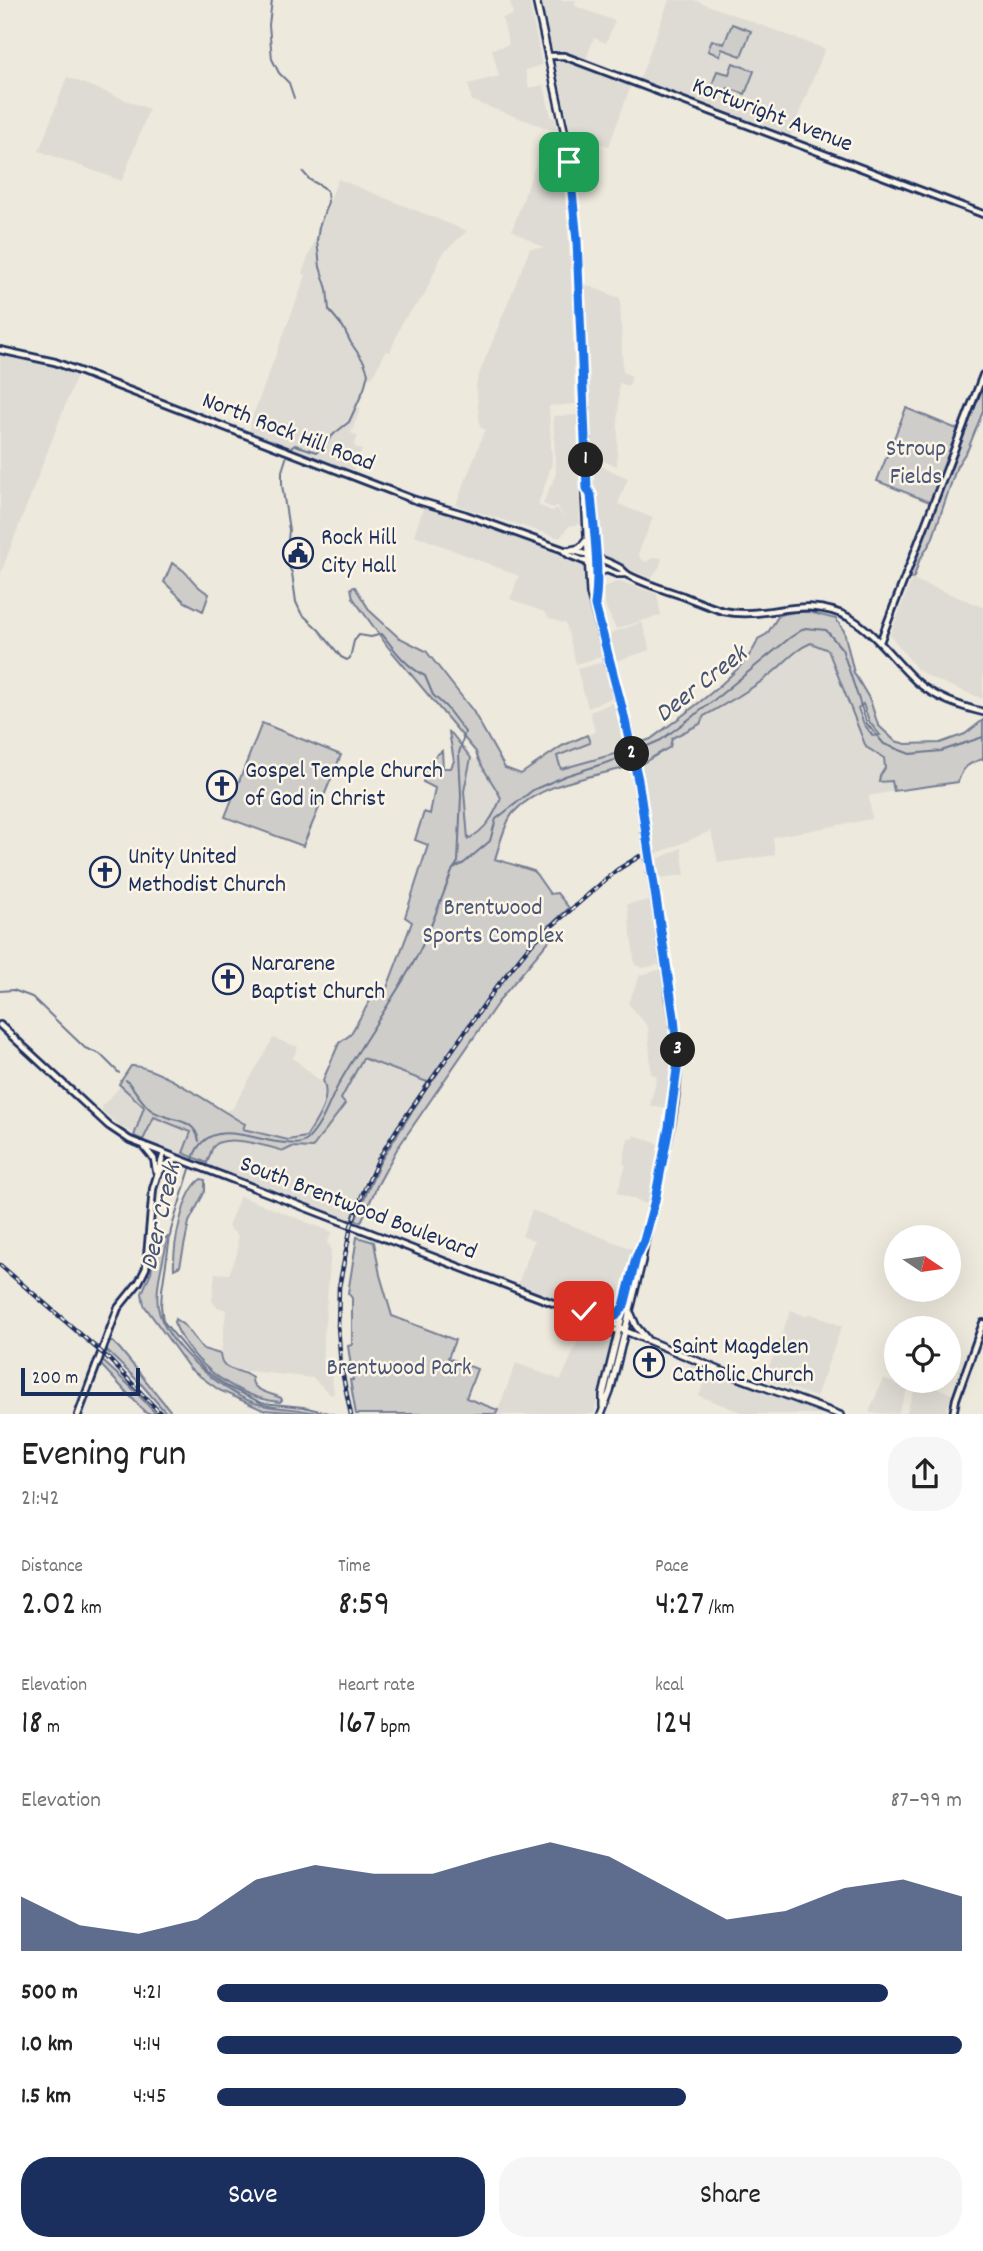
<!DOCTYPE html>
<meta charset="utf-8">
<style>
body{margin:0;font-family:Dekko,sans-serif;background:#f6f6f6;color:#222;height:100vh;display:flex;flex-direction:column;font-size:26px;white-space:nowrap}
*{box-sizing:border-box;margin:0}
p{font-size:23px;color:#767676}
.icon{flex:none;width:38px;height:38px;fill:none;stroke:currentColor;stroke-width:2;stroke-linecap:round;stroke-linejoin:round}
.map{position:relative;height:1414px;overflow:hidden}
.panel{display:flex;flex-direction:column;background:#fff;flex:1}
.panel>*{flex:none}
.needle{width:46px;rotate:103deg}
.fabs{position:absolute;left:884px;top:1225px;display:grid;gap:14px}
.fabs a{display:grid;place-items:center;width:77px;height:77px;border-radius:50%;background:#fff;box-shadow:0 7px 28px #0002;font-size:35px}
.scale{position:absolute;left:21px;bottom:18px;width:119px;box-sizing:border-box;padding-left:7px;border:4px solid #1b2f5e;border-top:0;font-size:19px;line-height:24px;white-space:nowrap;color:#1b2f5e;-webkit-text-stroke:5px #fcf5e5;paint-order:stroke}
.pin{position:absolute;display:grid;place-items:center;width:60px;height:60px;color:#fff;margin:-30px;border-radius:14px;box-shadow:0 4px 10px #0006}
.km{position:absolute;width:35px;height:35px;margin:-18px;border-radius:50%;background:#222;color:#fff;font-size:19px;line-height:35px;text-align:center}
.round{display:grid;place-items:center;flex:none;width:74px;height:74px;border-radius:28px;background:#f6f6f6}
.overview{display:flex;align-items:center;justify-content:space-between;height:119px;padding:0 21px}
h1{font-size:38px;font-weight:600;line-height:52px}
.metrics{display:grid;grid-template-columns:repeat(3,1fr);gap:10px;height:119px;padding:7px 21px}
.metrics div{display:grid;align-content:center}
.metrics b{font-size:35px;font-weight:600}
.metrics small{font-size:19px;font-weight:400}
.metrics p{font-size:19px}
.chart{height:196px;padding:14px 21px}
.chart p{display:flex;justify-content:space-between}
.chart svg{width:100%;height:126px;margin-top:7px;fill:#1b2f5e;opacity:.7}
.action{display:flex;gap:14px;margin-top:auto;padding:14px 21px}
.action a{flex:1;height:80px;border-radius:28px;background:#1b2f5e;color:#fff;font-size:28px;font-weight:600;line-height:80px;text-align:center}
.action a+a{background:#f6f6f6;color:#222}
ul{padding:0 21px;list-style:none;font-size:23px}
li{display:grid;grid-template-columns:112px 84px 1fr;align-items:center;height:52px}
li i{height:18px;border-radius:9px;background:#1b2f5e}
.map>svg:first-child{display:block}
.built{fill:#dedbd4}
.green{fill:#cfcdca;stroke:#757e94;stroke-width:2;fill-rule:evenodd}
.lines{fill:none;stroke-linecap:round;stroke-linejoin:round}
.stream{stroke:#6c778f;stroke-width:2}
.secondary-casing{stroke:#1b2f5e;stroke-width:10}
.primary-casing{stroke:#1b2f5e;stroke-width:10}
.secondary{stroke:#fcf5e5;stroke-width:4.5}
.primary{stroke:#fcf5e5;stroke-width:5}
.rail-casing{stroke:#1b2f5e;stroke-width:4.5}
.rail{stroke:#fcf5e5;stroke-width:2;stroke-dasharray:5;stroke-linecap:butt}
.route-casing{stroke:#fff;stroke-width:14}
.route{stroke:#1a73e8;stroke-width:9}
.labels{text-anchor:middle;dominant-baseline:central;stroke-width:5;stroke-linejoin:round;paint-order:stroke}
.street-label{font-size:24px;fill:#1b2f5e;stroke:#fcf5e5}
.park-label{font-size:24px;fill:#485679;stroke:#fcf5e5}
.poi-label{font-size:24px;fill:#1b2f5e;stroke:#fcf5e5;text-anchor:start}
.water-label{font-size:26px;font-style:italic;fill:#445376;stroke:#fcf5e5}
</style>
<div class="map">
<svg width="983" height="1415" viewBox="0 0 983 1415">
<rect width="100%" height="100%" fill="#eee9dd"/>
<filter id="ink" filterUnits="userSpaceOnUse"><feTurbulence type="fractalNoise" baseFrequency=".0143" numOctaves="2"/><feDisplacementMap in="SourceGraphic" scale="14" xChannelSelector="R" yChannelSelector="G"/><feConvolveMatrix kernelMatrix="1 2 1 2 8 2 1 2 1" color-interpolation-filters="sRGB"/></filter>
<g filter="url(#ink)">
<!-- built -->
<path class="built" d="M 510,0 L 529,0 L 542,65 L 525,70 L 529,88 L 544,85 L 551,117 L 555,118 L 558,132 L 472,101 L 468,84 L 499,76 L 492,49 L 509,45 L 502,18 L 513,15 Z
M 540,0 L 576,0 L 575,6 L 615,21 L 606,43 L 594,38 L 585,62 L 552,49 Z
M 669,0 L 694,0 L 825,49 L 789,139 L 639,81 Z
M 556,56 L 631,85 L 609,146 L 572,136 L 554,58 Z
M 67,77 L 149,109 L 122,181 L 39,151 Z
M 546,136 L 561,142 L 571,274 L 575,404 L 549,406 L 552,464 L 538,505 L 552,511 L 557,508 L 565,520 L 557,506 L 553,508 L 543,504 L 556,473 L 553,416 L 577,415 L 580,524 L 569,526 L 560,538 L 456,505 L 485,430 L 480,427 L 476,384 L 480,372 L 530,248 L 544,248 L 512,230 Z
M 338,179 L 467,231 L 442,254 L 424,296 L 403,320 L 390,352 L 386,351 L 372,378 L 367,376 L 357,406 L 361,408 L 351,433 L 358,436 L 354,446 L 362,450 L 352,473 L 249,433 L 252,418 L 306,275 L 302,273 Z
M 586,285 L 620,298 L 623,372 L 632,376 L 629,386 L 619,383 L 617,466 L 594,458 L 591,454 L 583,287 Z
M 0,352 L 48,364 L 77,375 L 0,575 Z
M 593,466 L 601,466 L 628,478 L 618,504 L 653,518 L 638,554 L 641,559 L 646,562 L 654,557 L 662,558 L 660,566 L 651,578 L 605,560 L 599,554 L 591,467 Z
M 424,506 L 476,521 L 584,564 L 587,570 L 589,605 L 603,656 L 576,664 L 566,624 L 549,618 L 544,612 L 510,599 L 519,576 L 414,535 Z
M 912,579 L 983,607 L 983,699 L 931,678 L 917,669 L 890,635 Z
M 619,581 L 657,594 L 661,615 L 616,629 L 606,608 L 602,588 Z
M 642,622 L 650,650 L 616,661 L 609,634 Z
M 811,643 L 828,650 L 866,747 L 884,758 L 885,768 L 880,776 L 892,781 L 894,791 L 869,796 L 872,819 L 773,837 L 775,855 L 718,863 L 711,831 L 658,853 L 655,853 L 641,764 L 670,747 L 672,738 L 700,724 L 703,716 L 750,690 L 774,672 L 799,648 Z
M 603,662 L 606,664 L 614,697 L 588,708 L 577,669 Z
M 612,703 L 617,704 L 626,746 L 625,751 L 561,769 L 556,756 L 590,743 L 587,735 L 595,732 L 590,712 Z
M 471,758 L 477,760 L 492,780 L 501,798 L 489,823 L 468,839 L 464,791 Z
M 681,848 L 685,875 L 657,878 L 656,860 Z
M 652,900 L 662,964 L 643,968 L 635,965 L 627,904 Z
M 659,970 L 663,972 L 674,1061 L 669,1102 L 666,1108 L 650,1105 L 657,1077 L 651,1073 L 648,1027 L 628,1003 L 640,975 Z
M 273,1038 L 298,1047 L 293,1058 L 320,1081 L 323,1080 L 326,1087 L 317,1122 L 306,1138 L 288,1140 L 242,1128 L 244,1124 L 223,1112 L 233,1108 Z
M 363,1058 L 428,1082 L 379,1152 L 367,1175 L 351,1220 L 207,1164 L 213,1147 L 220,1141 L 233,1140 L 284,1151 L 292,1147 L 312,1148 L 344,1103 L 341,1100 Z
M 121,1086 L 144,1107 L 135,1134 L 120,1126 L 102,1111 L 102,1106 Z
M 153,1117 L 191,1133 L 182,1155 L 143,1140 Z
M 634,1135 L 661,1145 L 649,1205 L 617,1193 L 626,1165 L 623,1163 L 628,1138 L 633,1139 Z
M 240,1196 L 332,1232 L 327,1244 L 330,1245 L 331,1250 L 322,1362 L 330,1362 L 334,1393 L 331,1395 L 313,1378 L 238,1370 L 224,1364 L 221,1357 L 226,1310 L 217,1307 L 212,1301 L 215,1273 L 229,1274 L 237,1254 L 238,1236 L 228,1227 Z
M 532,1210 L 635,1250 L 620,1309 L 616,1314 L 611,1316 L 604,1315 L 518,1284 L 534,1241 L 522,1236 Z
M 791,1310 L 807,1317 L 809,1313 L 842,1326 L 816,1397 L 764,1379 Z
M 585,1324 L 607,1333 L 613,1340 L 594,1414 L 496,1415 L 516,1363 L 561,1380 Z
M 692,1365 L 793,1403 L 824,1414 L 746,1414 L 699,1396 L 703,1385 L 682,1377 L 686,1367 Z
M 883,1378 L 908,1388 L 898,1414 L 869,1413 Z
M 912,1381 L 927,1381 L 927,1384 L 952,1394 L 945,1414 L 906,1414 L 917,1383 Z"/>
<!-- green -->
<path class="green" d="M 732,24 L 751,31 L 741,56 L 722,49 L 720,56 L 708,51 L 712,40 L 724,44 Z
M 733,63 L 754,71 L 745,94 L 728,88 L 725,95 L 710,91 L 717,71 L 729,74 Z
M 983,386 L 983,411 L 968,449 L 957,466 L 932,540 L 919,561 L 914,577 L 910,579 L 909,577 Z
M 906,408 L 957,429 L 959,432 L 932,503 L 877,481 Z
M 172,563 C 191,572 190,584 209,594 L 203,611 L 185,602 L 164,582 Z
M 355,587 L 370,611 L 398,637 L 426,651 L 473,711 L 505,768 L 521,774 L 562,746 L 587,735 L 590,743 L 557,756 L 561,769 L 625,751 L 628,767 C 591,777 540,783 513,813 C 505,822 499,847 495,859 L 534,871 L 550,894 L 557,893 L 569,908 L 546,929 L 554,935 L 501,998 L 397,1149 L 377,1186 L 361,1222 L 355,1220 L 380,1162 L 430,1083 L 363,1058 L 341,1099 L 345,1104 L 312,1148 L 292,1147 L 284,1151 C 269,1147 224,1132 213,1147 C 211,1151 209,1158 207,1163 L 183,1153 L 191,1132 L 154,1117 L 143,1140 L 134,1136 L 144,1107 L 119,1084 L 131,1066 C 156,1064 219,1110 245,1124 L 243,1129 L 288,1140 L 306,1137 C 316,1122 332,1099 323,1080 L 339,1043 L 350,1035 L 375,992 L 385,993 L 412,922 L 405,917 L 428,845 L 415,840 L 424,812 L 430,814 L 435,788 L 423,782 L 430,760 L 442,751 L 443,768 L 451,768 L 454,761 L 449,732 L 452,734 L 471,758 L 464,791 L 468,839 C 486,830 494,815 501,798 C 495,785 478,764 476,752 L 388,647 L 353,598 L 351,588 Z
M 794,612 L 809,612 L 836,619 L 844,631 L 854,673 L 870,700 L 878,725 L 895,741 L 906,744 L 940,743 L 965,734 L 983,720 L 983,759 C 968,763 963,767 958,782 L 894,791 L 892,781 L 879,782 L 880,776 L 885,768 L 884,758 L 866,747 L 828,650 L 811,643 C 794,650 785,663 771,674 C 750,691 727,703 704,716 L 700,724 L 672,738 L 670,747 L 641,764 L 639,743 L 651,739 C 677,719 750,669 758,639 L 767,634 L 779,615 ZM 863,704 L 870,723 L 880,735 L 873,736 L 864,724 L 858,708 Z
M 262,723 L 341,755 L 303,846 L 225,817 Z
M 201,1179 L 205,1180 L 205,1191 L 189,1222 L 180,1266 L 174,1269 C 173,1247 182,1192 201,1179 Z
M 168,1237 C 164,1259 155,1285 158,1307 C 164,1344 221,1391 255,1403 C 276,1410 298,1407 319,1414 L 263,1410 L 219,1390 L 190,1369 L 144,1305 L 142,1293 L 151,1272 L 157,1241 Z
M 357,1237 L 374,1242 L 380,1275 L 392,1316 L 455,1340 L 448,1358 L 477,1369 L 466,1398 L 498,1410 L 496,1414 L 356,1414 L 350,1380 L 353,1380 L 348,1346 L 352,1345 L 352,1298 L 348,1293 Z
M 175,1319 L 185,1326 L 203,1349 L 220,1354 C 222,1374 240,1367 252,1378 C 251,1391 271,1393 281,1398 L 282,1400 L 280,1402 C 235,1397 191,1364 174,1322 Z
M 110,1342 L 113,1342 L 120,1349 L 173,1414 L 167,1414 L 142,1385 L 106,1350 Z
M 103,1360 L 105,1363 L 133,1389 L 156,1414 L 148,1414 L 145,1412 L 101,1365 Z"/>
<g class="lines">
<!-- stream -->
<path class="stream" d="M 272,0 L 269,25 L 272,59 L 279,73 L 289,83 L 294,98
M 303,172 L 310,180 L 323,187 L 327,191 L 328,202 L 319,227 L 317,241 L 320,267 L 327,289 L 329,310 L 343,327 L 351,343 L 364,362 L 368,373 L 364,389 L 349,422 L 335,433 L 317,452 L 295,445 L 289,449 L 282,471 L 282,485 L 289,530 L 286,560 L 292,573 L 296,602 L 301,613 L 319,630 L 341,657 L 347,660 L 350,658 L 354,641 L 359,635 L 371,637 L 382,634 C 395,651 406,666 425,676 L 433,695 L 446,707 L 465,732 L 459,753 L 461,795 L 458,862 L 454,868
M 0,991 L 13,990 L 32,997 L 85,1048 L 100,1054 L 119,1073
M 126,1080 C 135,1089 141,1102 151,1110 C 168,1122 195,1116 199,1141
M 336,1415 L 303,1407 L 262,1403 L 228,1387 L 206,1371 L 192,1357 L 163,1321 L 161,1306 L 162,1290 L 171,1230 L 195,1153 C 212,1116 256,1142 286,1143 C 293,1144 301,1145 307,1140 C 324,1124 329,1100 341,1080 C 363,1042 389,1005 411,967 C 429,936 440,901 453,869 L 464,863 L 490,841 L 496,819 L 533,790 L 565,776 L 615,760 L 661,740 L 708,705 L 791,637 L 805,628 L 826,630 L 842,649 L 867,724 L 884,744 L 910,754 L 941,751 L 983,737"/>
<!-- secondary casing -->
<g class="secondary-casing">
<path id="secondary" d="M 548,56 L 564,56 L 983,214
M 0,350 L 55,362 L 412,499 L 466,515 L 564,550 C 577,550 608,561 620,568 C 623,570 625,573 628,575 C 645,584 665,590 683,596 C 696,601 710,607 723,611 C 769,621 803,593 850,618 C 877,634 893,660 916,681 C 935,698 959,706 983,712
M 564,551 L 569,555 L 617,574 L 627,574
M 880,642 L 983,375
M 0,1025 L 109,1126 L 130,1140 L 524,1292 L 574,1311 L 584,1311 L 619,1326
M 145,1148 L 154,1159 L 156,1171
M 158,1175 L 165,1165 L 178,1159
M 574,1312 L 581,1318 L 618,1331
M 78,1415 L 118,1308 L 139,1282 L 146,1268 L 153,1189 L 164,1153
M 953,1415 L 956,1399 L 983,1323"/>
</g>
<!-- primary casing -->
<g class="primary-casing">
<path id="primary" d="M 536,0 L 568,148 L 577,241 L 588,488 L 585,495 L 590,594 L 623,713 L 637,780 L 678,1054 C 680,1121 651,1194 642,1261 L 610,1392 L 601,1415
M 588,488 C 597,506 595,570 596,593 L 595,603
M 571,550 L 580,548 L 586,541
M 596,577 L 600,572 L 606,570
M 631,1314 L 636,1326 L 646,1338
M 607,1320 L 616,1316 L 622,1309
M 619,1326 L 625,1331 L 729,1374 L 840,1415
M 603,1407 L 603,1395 L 636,1258 L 643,1248"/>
</g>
<!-- secondary -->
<use href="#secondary" class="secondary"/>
<!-- primary -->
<use href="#primary" class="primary"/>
<!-- rail casing -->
<g class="rail-casing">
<path id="rail" d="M 0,1265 L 108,1358 L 162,1415
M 351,1415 L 341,1366 L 338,1326 L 339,1287 L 351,1226 L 363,1193 L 379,1158 L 399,1126 L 495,989 L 532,943 L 617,870 L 640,856"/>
</g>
<!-- rail -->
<use href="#rail" class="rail"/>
</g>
</g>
<g class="lines" filter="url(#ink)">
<!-- route casing -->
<g class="route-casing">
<path id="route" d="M 569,162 L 577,241 L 587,488 L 591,495 C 594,531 600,570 595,605 L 623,712 L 638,780 L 674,1017 L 678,1062 L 669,1127 L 655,1200 L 644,1241 L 636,1258 L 624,1306 L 616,1316 L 607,1320 L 584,1311"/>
</g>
<!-- route -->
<use href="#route" class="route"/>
</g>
<!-- icons -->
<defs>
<g id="civic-ring" transform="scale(1.575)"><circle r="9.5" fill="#fcf5e5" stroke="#1b2f5e" stroke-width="1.5"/><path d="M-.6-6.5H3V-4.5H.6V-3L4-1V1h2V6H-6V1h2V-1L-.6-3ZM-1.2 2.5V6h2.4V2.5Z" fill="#1b2f5e"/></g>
<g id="church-ring" transform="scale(1.575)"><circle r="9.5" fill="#fcf5e5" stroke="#1b2f5e" stroke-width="1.5"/><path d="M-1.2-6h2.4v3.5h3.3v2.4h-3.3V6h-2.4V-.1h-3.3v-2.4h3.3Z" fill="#1b2f5e"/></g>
</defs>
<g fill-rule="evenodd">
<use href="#civic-ring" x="298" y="553"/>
<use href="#church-ring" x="222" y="786"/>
<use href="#church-ring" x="105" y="872"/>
<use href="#church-ring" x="228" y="979"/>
<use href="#church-ring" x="649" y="1362"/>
</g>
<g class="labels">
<!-- street labels -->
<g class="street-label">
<text transform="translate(772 116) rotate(21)">Kortwright Avenue</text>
<text transform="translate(288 433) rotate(21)">North Rock Hill Road</text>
<text transform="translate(358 1209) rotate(21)">South Brentwood Boulevard</text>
</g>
<!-- park labels -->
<g class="park-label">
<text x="916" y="450">Stroup<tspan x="916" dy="28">Fields</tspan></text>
<text x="493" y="909">Brentwood<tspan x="493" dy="28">Sports Complex</tspan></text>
<text x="399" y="1369">Brentwood Park</text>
</g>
<!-- poi labels -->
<g class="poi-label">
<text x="321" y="539">Rock Hill<tspan x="321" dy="28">City Hall</tspan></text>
<text x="245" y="772">Gospel Temple Church<tspan x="245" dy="28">of God in Christ</tspan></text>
<text x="128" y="858">Unity United<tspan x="128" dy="28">Methodist Church</tspan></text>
<text x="251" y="965">Nararene<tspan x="251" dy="28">Baptist Church</tspan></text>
<text x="672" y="1348">Saint Magdelen<tspan x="672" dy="28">Catholic Church</tspan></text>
</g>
<!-- water labels -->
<g class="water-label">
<text transform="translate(702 685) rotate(-38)">Deer Creek</text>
<text transform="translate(162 1217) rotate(-77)">Deer Creek</text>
</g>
</g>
</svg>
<div class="fabs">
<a><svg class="needle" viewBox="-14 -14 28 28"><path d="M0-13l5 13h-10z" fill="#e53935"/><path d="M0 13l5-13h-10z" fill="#767676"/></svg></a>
<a><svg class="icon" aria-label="locate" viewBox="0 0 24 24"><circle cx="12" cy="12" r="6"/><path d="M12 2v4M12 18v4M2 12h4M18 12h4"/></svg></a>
</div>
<div class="scale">200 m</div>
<div class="pin" style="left:569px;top:162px;background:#1e9e55"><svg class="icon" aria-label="arrive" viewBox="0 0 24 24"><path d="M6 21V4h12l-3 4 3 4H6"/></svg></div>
<div class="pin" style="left:584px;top:1311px;background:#d93025"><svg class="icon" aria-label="check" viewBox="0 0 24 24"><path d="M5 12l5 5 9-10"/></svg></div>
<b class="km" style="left:586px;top:460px">1</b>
<b class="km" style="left:632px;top:754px">2</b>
<b class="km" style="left:678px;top:1050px">3</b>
</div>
<section class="panel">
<div class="overview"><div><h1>Evening run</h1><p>21:42</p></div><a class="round"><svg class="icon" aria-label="share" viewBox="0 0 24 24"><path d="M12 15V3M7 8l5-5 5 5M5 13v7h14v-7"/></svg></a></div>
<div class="metrics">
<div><p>Distance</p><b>2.02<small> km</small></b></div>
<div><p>Time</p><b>8:59</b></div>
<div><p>Pace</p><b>4:27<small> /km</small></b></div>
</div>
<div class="metrics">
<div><p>Elevation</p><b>18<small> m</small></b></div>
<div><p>Heart rate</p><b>167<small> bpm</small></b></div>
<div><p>kcal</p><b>124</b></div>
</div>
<div class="chart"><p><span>Elevation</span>87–99 m</p>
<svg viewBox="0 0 160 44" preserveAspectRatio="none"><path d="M0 44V25L10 35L20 38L30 33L40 19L50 14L60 17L70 17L80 11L90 6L100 11L110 22L120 33L130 30L140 22L150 19L160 25V44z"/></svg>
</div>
<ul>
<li><b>500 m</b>4:21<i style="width:90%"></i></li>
<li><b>1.0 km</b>4:14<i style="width:100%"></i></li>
<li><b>1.5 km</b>4:45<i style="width:63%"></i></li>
</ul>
<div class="action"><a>Save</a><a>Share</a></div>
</section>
